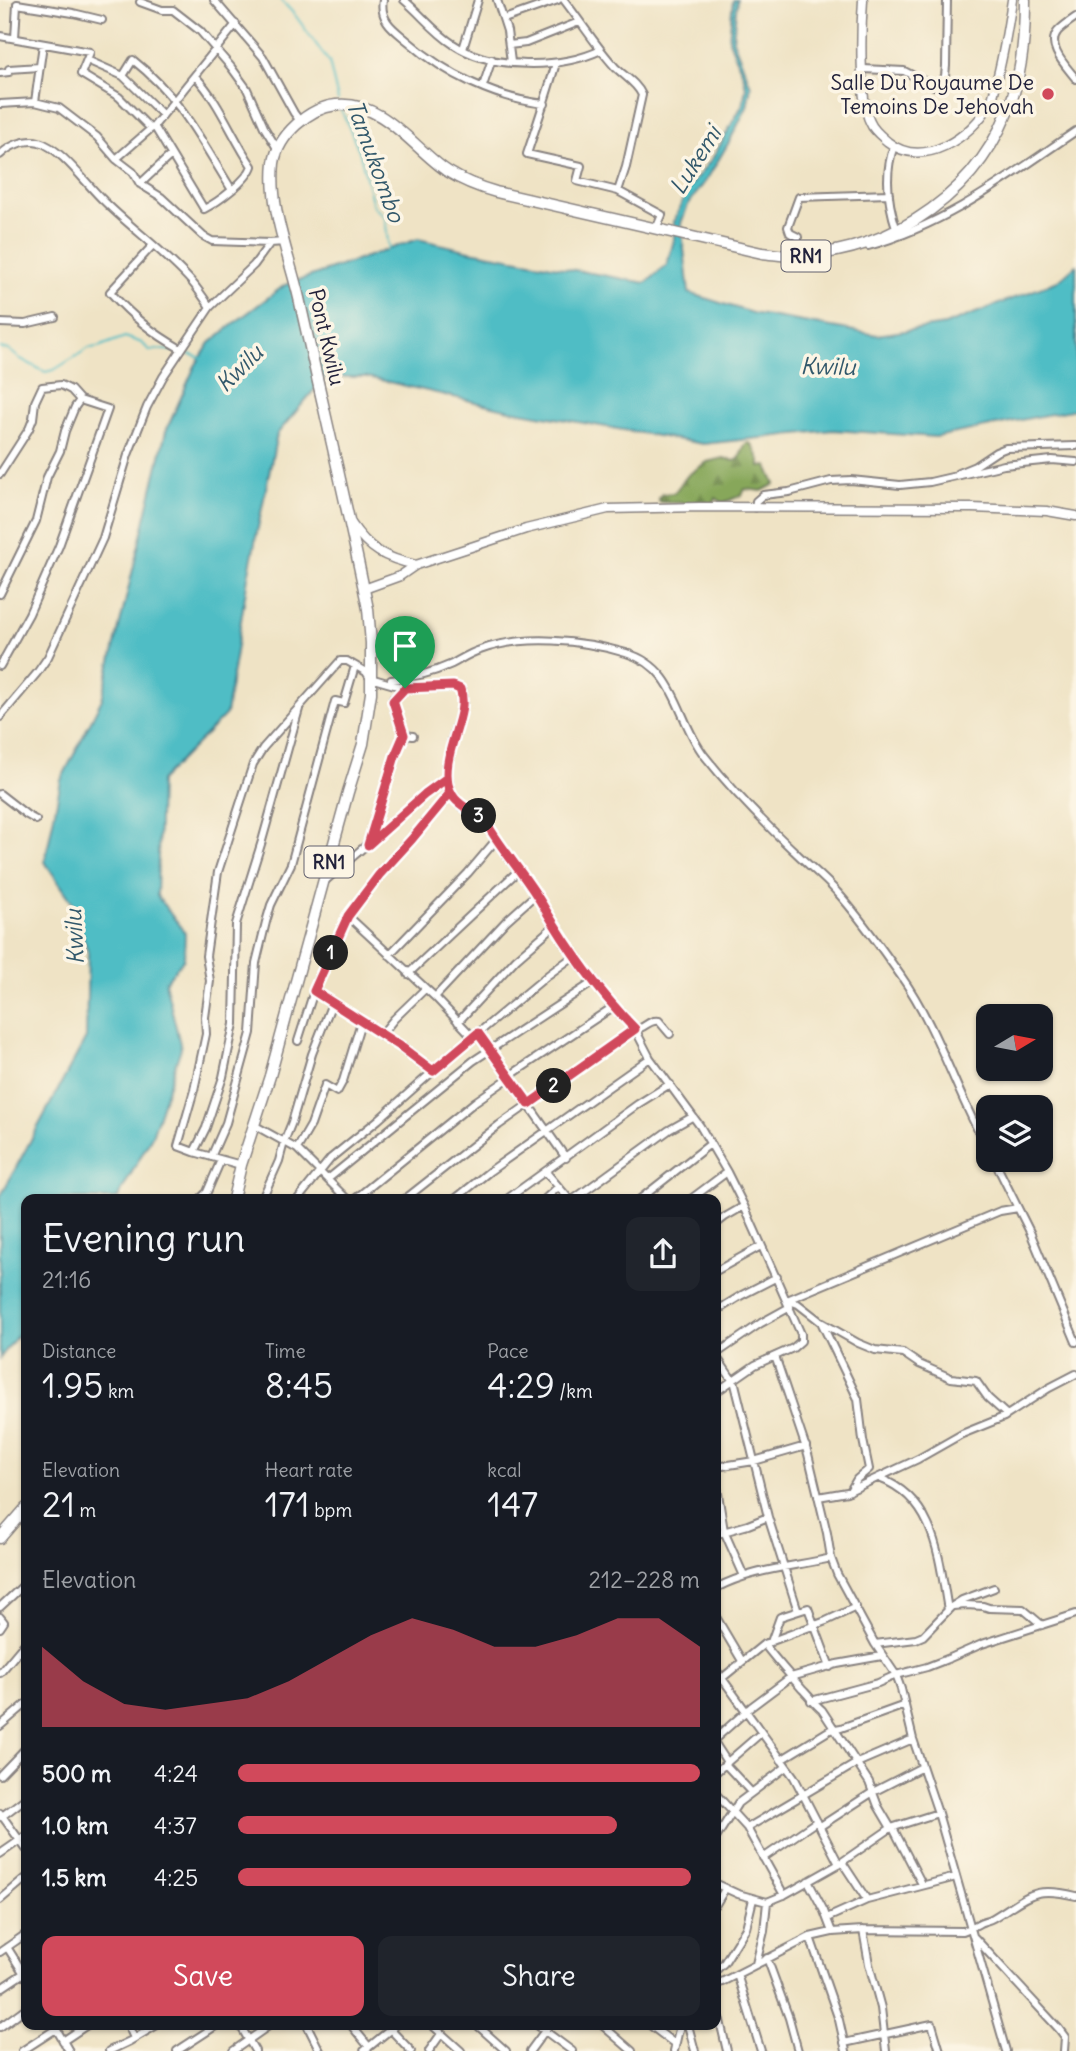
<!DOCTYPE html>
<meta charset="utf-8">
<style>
body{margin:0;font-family:Delius,sans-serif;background:#20242c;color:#f1f3f6;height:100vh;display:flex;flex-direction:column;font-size:26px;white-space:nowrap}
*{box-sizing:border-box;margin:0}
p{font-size:23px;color:#9ea1a6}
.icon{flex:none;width:38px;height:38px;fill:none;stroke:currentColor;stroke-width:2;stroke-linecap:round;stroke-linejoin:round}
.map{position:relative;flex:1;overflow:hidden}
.panel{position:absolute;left:21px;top:1194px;width:700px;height:836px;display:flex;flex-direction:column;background:#171b24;border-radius:14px;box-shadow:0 2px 5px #0004}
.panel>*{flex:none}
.needle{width:46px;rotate:80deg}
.fabs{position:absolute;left:976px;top:1004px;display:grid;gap:14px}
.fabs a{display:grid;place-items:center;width:77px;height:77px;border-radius:14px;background:#171b24;box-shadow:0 2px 5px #0004;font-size:35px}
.pin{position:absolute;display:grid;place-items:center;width:60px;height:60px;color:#fff;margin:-72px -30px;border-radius:50% 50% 50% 0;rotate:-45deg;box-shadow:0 0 7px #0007}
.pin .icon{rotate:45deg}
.km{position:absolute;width:35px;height:35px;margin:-18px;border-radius:50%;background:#222;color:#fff;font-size:19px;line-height:35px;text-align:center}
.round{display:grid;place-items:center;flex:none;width:74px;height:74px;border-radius:14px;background:#20242c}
.head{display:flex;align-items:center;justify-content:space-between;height:119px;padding:0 21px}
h1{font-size:38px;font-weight:600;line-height:52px}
.stats{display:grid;grid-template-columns:repeat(3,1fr);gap:10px;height:119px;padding:7px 21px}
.stats div{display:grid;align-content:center}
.stats b{font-size:35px;font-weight:600}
.stats small{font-size:19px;font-weight:400}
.stats p{font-size:19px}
.chart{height:196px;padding:14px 21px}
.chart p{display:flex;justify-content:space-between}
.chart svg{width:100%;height:126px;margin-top:7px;fill:#d1495b;opacity:.7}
.action{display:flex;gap:14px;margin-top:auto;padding:14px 21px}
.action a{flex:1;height:80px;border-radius:14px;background:#d1495b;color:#fff;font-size:28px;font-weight:600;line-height:80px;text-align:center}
.action a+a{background:#20242c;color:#f1f3f6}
ul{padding:0 21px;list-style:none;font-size:23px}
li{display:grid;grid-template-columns:112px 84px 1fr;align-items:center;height:52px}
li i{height:18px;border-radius:9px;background:#d1495b}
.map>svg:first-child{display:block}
.forest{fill:url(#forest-firs);stroke:#54644a;stroke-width:2}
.water{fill:#4fbdc5;stroke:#387080;stroke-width:2}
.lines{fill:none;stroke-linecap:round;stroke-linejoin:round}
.stream{stroke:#4fbdc5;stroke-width:2}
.minor-casing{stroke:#888280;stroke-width:10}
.major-casing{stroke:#888280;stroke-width:11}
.highway-casing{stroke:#888280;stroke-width:13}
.minor{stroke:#fff;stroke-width:6}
.major{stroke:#fff;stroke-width:8}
.highway{stroke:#fff;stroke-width:10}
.route-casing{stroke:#fff;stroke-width:14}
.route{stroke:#d1495b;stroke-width:9}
.poi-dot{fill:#d1495b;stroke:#fcf5e5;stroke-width:2.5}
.labels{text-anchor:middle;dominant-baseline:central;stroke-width:7;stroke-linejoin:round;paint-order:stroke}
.shield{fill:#fcf5e5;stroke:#63616e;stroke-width:2}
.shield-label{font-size:19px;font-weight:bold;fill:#22223b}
.poi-label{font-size:21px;fill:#22223b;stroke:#fcf5e5;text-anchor:end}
.street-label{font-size:21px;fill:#22223b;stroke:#fcf5e5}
.water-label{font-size:23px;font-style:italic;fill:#32586b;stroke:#fcf5e5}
</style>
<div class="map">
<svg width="1076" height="2051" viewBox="0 0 1076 2051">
<defs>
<pattern id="forest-firs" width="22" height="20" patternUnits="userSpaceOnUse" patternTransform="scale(1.75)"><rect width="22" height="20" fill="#87a75a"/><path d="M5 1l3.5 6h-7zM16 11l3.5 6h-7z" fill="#6e884c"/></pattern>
</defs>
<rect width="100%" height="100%" fill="#fcf5e5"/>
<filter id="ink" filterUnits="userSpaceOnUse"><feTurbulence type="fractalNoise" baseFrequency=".0143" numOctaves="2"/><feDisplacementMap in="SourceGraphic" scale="14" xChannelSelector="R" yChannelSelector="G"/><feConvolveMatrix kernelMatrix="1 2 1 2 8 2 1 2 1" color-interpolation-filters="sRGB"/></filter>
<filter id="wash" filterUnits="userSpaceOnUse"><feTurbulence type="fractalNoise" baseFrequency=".00686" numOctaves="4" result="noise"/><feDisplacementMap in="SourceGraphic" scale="28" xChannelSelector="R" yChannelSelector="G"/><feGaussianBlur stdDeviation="1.57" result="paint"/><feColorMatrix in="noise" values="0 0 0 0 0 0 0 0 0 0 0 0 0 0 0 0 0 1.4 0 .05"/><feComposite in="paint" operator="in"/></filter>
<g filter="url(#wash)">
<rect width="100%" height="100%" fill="#efe3c5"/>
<!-- forest -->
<path class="forest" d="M 748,443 L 752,444 L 760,460 L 760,467 L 767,466 L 775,484 L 762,491 L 745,489 L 742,495 L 723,503 L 716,498 L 714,503 L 710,504 L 659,502 L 659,497 L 662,494 L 674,493 L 688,475 L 707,462 L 723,458 L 735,461 L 739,459 L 745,445 Z"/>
<!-- water -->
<path class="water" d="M 733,0 L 737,0 L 733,40 L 751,86 L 749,96 L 747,107 L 729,142 L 707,179 L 688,205 L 681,223 L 689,293 L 752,313 L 877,335 L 945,325 L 1058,281 L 1076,265 L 1076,409 L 936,437 L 833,430 L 703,444 L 510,410 L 367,377 L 325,377 L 277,434 L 248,577 L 226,714 L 160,781 L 157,896 L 185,933 L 184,959 L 165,982 L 181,1048 L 152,1136 L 117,1199 L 26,1199 L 26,1324 L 0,1358 L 0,1197 L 86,1038 L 88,952 L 72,902 L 45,862 L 61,780 L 102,699 L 166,431 L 195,366 L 210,343 L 237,321 L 285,285 L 418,239 L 470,251 L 646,283 L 667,265 L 674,240 L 674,222 L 686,192 L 714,156 L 743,104 L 746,88 L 744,77 L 729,40 Z"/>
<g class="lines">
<!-- stream -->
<path class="stream" d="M 281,0 L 295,15 L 329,62 L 338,100
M 341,109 L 359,150 L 373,205 L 385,218 L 389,250
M 0,348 L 9,350 L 19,358 L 45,372 L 54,370 L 89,348 L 98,347 L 125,337 L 142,343 L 150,351 C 160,348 168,351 178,351
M 183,352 L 201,358"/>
</g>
</g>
<g filter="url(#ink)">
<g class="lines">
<!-- minor casing -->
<g class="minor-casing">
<path id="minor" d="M 214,0 L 263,57 L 294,113 L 300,121
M 383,0 C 379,21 395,30 409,42 C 445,74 497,99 545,104
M 404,0 C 421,14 434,32 453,44 C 491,70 561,69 601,50
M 497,0 L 507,31 L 511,62
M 564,0 C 581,22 596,46 615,67 C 624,76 637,83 642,95 L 626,167 L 618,191
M 140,2 L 162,10 L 173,10 L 200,31 L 231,67 L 247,89 L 264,127 L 278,150
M 1076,17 C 1070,21 1063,26 1058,31 C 1045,46 1067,67 1076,79
M 504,19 L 558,0
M 0,36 L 90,52 L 81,74 L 119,97 L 151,129
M 15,38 L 17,4 L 73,13 L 102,20
M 509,45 L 526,43 L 579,22
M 463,49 L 478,0
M 87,60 L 123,76 L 163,115
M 556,63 C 547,94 537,124 527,154 L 581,166 L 577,181 L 618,191 L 662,215 L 656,229
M 863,69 L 904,71 L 934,86 L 940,84 L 945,76 L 946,66 L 947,0
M 0,73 L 9,72 L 9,69 L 40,67
M 123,76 L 133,60 C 181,98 200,139 232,190
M 483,86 L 492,59
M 35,102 L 43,44
M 0,104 L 35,102 L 59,108 L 97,137 L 116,159 L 133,172 L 140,184 L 161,197 L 203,236 L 212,241 L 270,243 L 285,242
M 154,126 L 204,209 C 218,202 247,181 252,166 C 232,137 220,102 195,76
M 894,146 C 884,173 888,204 897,231
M 0,155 C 9,146 26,138 39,142 C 61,148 87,185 103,200 C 131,228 164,251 191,281 C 198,289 204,298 210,307
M 116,159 L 154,126 L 236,24
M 140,184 L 171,155
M 153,245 L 110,292 C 133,317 151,332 181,349
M 868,246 C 948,224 1008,177 1076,131
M 797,257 L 798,237 L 790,233 L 788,227 L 799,197 L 889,194
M 0,323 L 25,324 L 55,317
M 958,473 L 975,466 L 996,452 L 1006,448 L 1076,446
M 0,474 L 29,429 L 33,419 L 35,402 L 42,387 L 61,385 L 71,390 L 80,400 L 108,409 L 59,546 L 29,614 L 0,666
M 755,508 L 756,501 L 763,495 L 789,492 L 831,481 L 851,480 L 900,485 L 930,482 L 1004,465 L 1052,460 L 1076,462
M 0,594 L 36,521 L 47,477 L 60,451 L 65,431 L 75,407 L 80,400
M 391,680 C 412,678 432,673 452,664 C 461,659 470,653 480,650 C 524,634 582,640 626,653 C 678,668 676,719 704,755 C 731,789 762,821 794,851 C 808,865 824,877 837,892 C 860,917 881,948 901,976 C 939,1030 956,1094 989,1151
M 405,688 L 393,699 C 392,712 402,723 404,735 L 413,736
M 0,717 L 37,673 L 48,657 L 103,538 L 128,455 L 147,407 L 163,377 L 210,307 L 254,265 L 270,243
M 0,794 L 27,815 L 36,820
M 368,843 L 395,756 L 404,735
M 325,881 L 425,794 L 447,778
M 348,916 L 435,997 L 473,1037
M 389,955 L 468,873 L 496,840
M 408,974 L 519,870
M 314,991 L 400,1046 L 433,1071
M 435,997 L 506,921 L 535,895
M 458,1022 L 516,959 L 554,926
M 478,1033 L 566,1158
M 381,1035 L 394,1019 L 425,989
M 298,1041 L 314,991 L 348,916 L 379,875 L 412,839 L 450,793
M 508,1077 L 613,1007
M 254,1125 L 297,1149 L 347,1199
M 297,1149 L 311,1125 L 325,1085 L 337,1092 L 343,1081 L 361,1022
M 194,1152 L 206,1128 L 223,1077 L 234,1024 L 236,924 L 262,841 L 299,709
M 211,1157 L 226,1123 L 251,1033 L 256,963 L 266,922 L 271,905 L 291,864 L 335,701 L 344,703 L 355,666
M 994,1160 L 1030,1232 L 1076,1342
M 241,1165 L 194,1152 L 178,1146 L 194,1090 L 206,1034 L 205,1017 L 210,981 L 206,956 L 218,872 L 253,764 L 263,748 L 340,661 L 347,661 L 366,672 L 370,678 L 405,688 L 457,687 L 460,689 L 463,699 L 462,708 L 452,740 L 447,768 L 450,793 L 462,807 L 480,817 L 489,827 L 496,840 L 541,902 L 554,926 L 583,969 L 595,981 L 613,1007 L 635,1029 L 650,1058 L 700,1126 L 727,1172 L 744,1206 L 801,1334 L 801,1341 L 793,1348 L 755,1365 L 716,1392
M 546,1172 L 569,1199
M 328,1179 L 473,1061 L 595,981
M 200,1199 L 207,1192 L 221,1160
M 262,1199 L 279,1161 L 284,1142 L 292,1122 L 312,1054 L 332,1003
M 298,1199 L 331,1158 L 378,1120 L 447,1059 L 548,975 L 574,956
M 355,1199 L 476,1101 L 509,1078
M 405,1199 L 499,1125 L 635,1029 C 644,1030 648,1019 659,1021 L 670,1034
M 455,1199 L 490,1171 L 650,1058
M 507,1199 L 638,1104 L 670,1084
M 545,1199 L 558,1187
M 574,1199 L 669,1130 L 692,1117
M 640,1199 L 710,1144
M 691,1199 L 727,1172
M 716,1224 L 725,1217 L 744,1206
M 716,1271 L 761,1246
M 787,1300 L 798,1304 L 821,1322 L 858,1343 L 875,1350 L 903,1353 L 919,1364 L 951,1378 L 976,1381 L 988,1398 L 1007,1415
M 787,1300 L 1000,1211 L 1018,1208
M 716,1311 L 742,1295 L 777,1277
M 822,1324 L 858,1399 L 863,1440 L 869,1469 L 857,1479 L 850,1491
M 716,1354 L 761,1323 L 790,1307
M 716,1356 L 735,1384 L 768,1517 L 798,1611
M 775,1356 L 808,1454 L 827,1533 L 831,1558 L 837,1574 L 875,1644 L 896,1675 L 901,1689 L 913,1739 L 938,1813 L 1006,2051
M 716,1467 L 754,1461 L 806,1446
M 879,1478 C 936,1499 939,1559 948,1610
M 716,1481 L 724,1531 L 744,1576
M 818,1497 L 847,1492 L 918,1459 L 962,1434 L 1004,1417 L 1049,1388 L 1076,1374
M 716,1534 L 748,1525 L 768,1517
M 716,1588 C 752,1569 792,1567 831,1558
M 953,1606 L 966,1605 L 983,1606 L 989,1608 L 1023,1609 L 1042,1625
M 0,1607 L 26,1583
M 0,1617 L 4,1622 L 0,1628
M 716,1617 L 742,1661
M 771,1642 L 780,1617 L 808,1608 L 830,1667
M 764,1644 C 776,1660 789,1674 802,1689 C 809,1696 814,1703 822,1710 L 869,1782 L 878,1806 L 891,1828
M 875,1644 L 916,1639 L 923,1636 L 951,1607 L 962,1600 L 994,1588
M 716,1670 L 794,1777 L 839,1864
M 0,1673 L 26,1642
M 716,1683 L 764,1644 L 826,1621 L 856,1607
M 811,1701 L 878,1683 L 896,1675 L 927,1667 L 950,1658 L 982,1644 L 1076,1614
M 0,1726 L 26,1704
M 716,1738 L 751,1707 L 791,1677 L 837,1664 L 882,1656
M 716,1745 L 727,1762
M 781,1760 L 830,1730 L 841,1728 L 905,1705
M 725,1764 L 751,1792
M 716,1772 L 761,1733
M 0,1775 L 26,1748
M 716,1794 L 747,1828 L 784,1895
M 0,1813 L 26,1849
M 1,1817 L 26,1798
M 819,1827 L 873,1792 L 922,1767
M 747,1828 L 857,1763 L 913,1739
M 893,1828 L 922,1884
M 716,1838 L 738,1803 L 786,1767
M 0,1854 L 26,1836
M 763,1858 L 817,1821
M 842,1862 L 867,1900
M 808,1881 L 824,1911 L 832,1932
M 716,1884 L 738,1894 L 767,1902 L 784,1895 L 839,1864 L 891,1828 L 938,1813
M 0,1900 L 26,1878
M 716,1904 L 725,1889
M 827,1918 L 867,1900 L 956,1877
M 863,1930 L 869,1964 L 881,2008 L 886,2051
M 810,1937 L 839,2020 L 846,2051
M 975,1938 L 1059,2029 L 1065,2037 L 1064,2051
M 7,1947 L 26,1977
M 0,1952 L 26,1934
M 767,1958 L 789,2018 L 798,2051
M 756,1964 L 764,1931 L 767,1902
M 716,1970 L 724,1963 L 746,1928 L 753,1899
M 737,1974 L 761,2051
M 716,1985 L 810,1937 L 832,1932 L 863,1930 L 963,1931 C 969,1929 972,1927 978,1924 C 982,1921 988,1921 993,1918 C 1028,1897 1032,1885 1076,1896
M 0,1989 L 24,1973
M 716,2004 L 727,2051
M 54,2025 L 69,2051
M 128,2025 L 134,2038
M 240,2025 L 255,2051
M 307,2025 L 320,2051
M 351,2025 L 369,2047
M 432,2025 L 461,2051
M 477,2025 L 506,2051
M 537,2025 L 572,2051
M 602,2025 L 632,2051
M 650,2025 L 675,2044
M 688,2025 L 695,2051
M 0,2027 L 26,2008
M 391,2030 L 411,2051
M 63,2041 L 87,2025
M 844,2043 L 932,2024 L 940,2051
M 22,2051 L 56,2029
M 109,2051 L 130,2041 L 157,2025
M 177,2051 L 217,2025
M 233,2051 L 270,2025
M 364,2051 L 396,2025
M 429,2051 L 441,2034
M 530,2051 L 549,2025
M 674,2051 L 680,2025"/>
</g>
<!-- major casing -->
<g class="major-casing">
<path id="major" d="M 863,0 C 861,26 859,101 870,122 C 873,130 881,136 888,142 C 923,170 971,137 990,104 C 994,97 995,87 997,79 C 1004,52 1008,27 1012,0
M 351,523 C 369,550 385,558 416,565
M 364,589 L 400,576 L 416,565 L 526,529 L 608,509 L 700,507 L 972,508 L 1047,511 L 1076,516"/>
</g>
<!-- highway casing -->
<g class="highway-casing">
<path id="highway" d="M 233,1199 L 241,1165 L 270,1076 L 348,792 L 363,744 L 371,693 L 371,643 L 368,609 C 347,505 322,402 299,298 C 289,255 269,208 274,163 C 278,135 309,108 336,105 C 383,100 413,148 447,171 C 463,181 478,187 496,192 L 762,253 C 774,254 787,257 799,256 C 896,250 983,191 1013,96 C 1023,64 1025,33 1025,0
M 0,1538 L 26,1508"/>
</g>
<!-- minor -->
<use href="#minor" class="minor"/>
<!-- major -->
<use href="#major" class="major"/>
<!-- highway -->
<use href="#highway" class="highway"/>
</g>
</g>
<g class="lines" filter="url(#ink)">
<!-- route casing -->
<g class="route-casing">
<path id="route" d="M 405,688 L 453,686 L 460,689 C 471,716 437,755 450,793 L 412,839 L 379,875 L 348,916 L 314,991 L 400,1046 L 433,1071 L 478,1033 L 529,1104 L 635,1029 C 598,991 568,949 542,904 C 527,878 506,855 490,829 C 476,806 450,810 447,778 L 425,794 L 368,845 L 395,756 L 404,735 L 393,701 L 405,688"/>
</g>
<!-- route -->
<use href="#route" class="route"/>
</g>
<!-- markers -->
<circle class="poi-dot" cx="1048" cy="94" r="7"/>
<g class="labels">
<!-- shield labels -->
<g class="shield">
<rect x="781.5" y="240.5" width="49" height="31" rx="5"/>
<rect x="304.5" y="846.5" width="49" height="31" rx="5"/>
</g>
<g class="shield-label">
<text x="806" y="256">RN1</text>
<text x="329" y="862">RN1</text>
</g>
<!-- poi labels -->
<g class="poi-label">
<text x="1034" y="82">Salle Du Royaume De<tspan x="1034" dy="24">Temoins De Jehovah</tspan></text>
</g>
<!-- street labels -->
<g class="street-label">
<text transform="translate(327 337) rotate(77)">Pont Kwilu</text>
</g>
<!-- water labels -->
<g class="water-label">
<text transform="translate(695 160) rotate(-58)">Lukemi</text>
<text transform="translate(376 161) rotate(70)">Tamukombo</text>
<text transform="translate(828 366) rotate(1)">Kwilu</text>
<text transform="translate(239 368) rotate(-45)">Kwilu</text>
<text transform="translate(74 937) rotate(-93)">Kwilu</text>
</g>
</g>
</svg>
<div class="fabs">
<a><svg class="needle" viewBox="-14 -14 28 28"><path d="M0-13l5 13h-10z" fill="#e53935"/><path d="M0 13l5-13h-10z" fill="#9ea1a6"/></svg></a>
<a><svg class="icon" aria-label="layers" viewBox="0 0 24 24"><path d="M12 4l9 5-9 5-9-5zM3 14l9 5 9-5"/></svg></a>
</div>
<div class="pin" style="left:405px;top:688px;background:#1e9e55"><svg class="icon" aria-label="arrive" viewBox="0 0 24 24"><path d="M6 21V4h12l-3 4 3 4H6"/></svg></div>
<b class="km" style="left:331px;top:953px">1</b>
<b class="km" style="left:554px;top:1086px">2</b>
<b class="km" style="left:479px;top:816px">3</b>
<section class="panel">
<div class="head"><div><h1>Evening run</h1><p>21:16</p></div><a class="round"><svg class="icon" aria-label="share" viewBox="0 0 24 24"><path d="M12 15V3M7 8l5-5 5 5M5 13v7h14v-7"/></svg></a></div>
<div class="stats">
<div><p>Distance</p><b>1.95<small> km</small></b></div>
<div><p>Time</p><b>8:45</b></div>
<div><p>Pace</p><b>4:29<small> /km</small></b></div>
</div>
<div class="stats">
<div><p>Elevation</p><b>21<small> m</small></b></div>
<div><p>Heart rate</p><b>171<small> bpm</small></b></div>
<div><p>kcal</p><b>147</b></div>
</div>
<div class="chart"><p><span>Elevation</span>212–228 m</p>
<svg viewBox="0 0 160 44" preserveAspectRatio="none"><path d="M0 44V16L10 28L20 36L30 38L40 36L50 34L60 28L70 20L80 12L90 6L100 10L110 16L120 16L130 12L140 6L150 6L160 16V44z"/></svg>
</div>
<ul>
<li><b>500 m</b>4:24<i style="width:100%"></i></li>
<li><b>1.0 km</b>4:37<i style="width:82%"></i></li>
<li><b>1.5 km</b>4:25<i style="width:98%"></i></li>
</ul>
<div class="action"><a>Save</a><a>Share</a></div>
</section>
</div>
